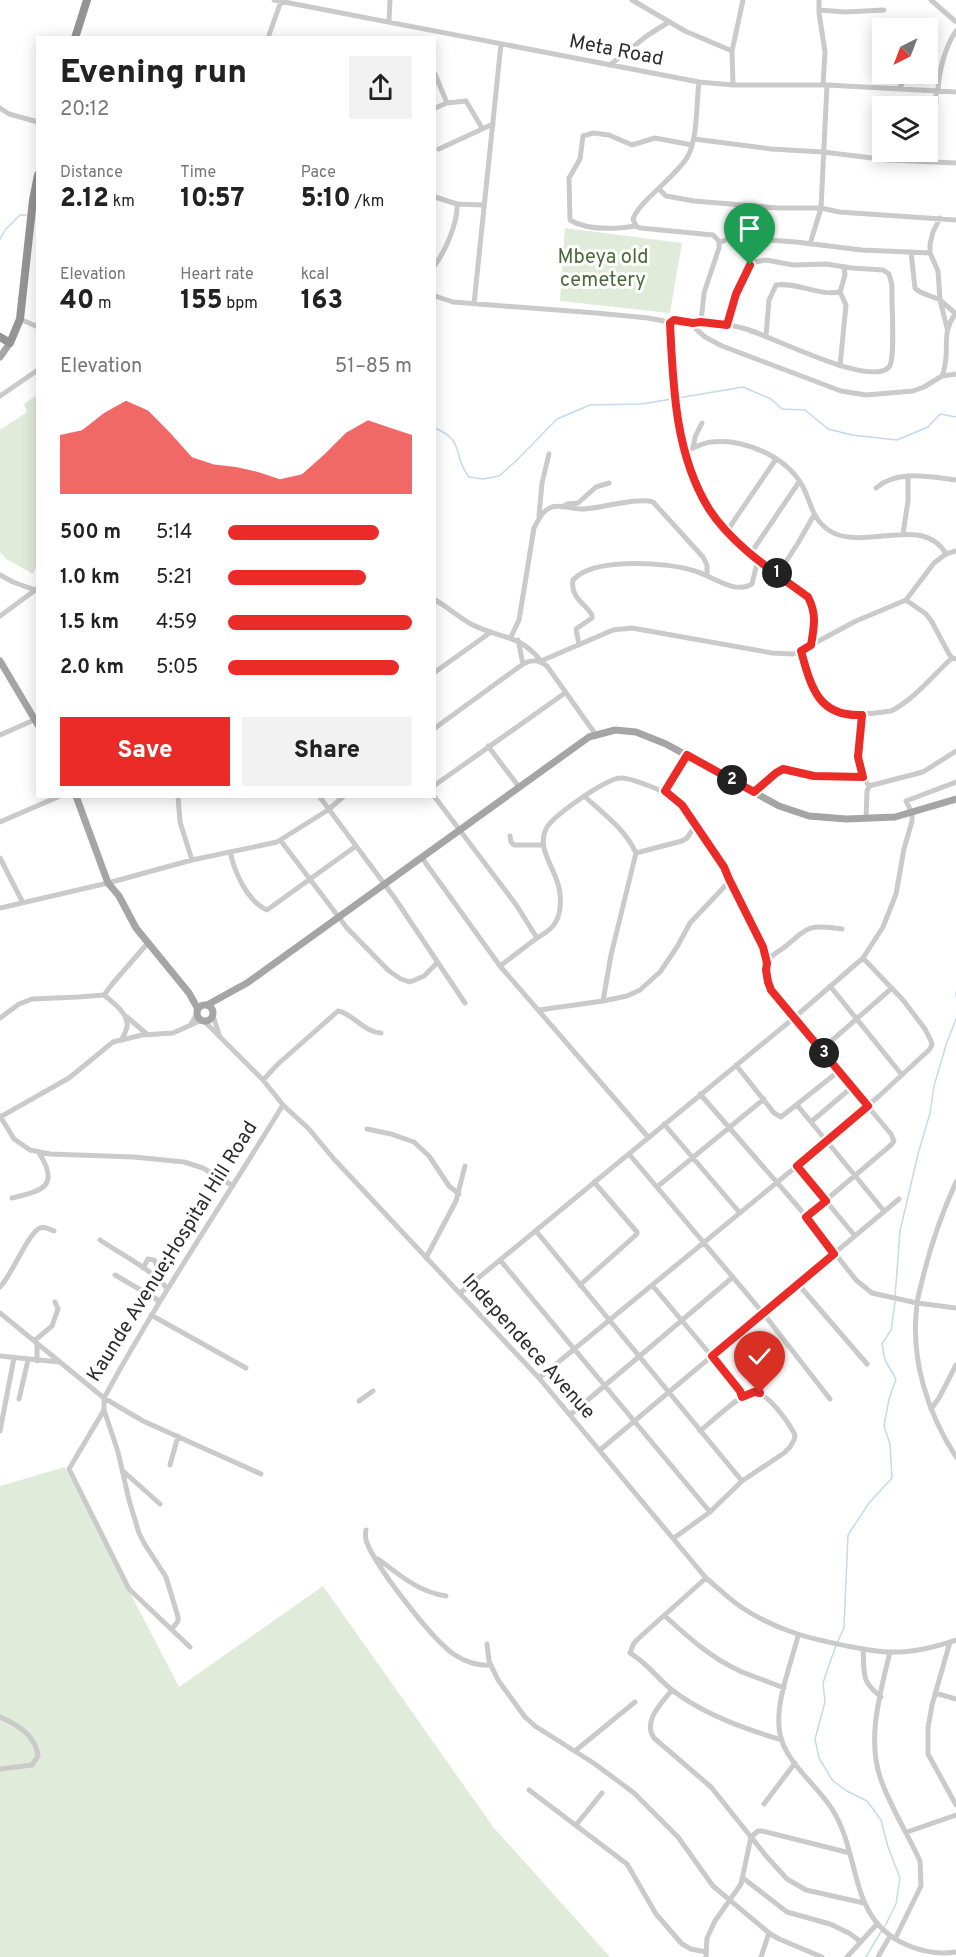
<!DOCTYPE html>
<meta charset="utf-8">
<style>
body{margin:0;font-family:Overpass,sans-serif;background:#f2f2f2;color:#222;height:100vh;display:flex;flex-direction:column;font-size:22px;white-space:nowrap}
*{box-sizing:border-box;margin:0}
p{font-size:20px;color:#767676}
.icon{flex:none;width:33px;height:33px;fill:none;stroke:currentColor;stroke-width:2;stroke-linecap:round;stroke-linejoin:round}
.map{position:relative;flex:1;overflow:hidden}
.sheet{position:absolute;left:36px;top:36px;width:400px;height:762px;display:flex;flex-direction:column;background:#fff;border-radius:0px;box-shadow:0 3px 15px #0003}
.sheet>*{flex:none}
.needle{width:39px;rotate:222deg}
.controls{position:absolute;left:872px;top:18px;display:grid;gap:12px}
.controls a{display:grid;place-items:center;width:66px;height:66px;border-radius:0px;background:#fff;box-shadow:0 3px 15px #0003;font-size:30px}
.pin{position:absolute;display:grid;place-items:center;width:51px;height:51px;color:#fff;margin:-62px -26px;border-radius:50% 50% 50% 0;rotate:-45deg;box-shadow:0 0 6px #0007}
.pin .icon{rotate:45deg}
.km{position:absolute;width:30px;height:30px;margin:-15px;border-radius:50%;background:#222;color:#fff;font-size:16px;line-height:30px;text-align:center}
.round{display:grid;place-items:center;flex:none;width:63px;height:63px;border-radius:0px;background:#f2f2f2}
.overview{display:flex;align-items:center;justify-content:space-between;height:102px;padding:0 24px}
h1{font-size:33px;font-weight:800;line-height:45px}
.stats{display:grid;grid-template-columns:repeat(3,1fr);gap:9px;height:102px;padding:6px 24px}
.stats div{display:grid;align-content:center}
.stats b{font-size:26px;font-weight:800}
.stats small{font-size:16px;font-weight:400}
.stats p{font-size:16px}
.chart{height:168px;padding:12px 24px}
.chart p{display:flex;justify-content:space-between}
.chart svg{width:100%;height:108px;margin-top:6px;fill:#ea2b28;opacity:.7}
.action{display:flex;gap:12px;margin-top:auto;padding:12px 24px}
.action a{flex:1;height:69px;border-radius:0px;background:#ea2b28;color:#fff;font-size:24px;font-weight:800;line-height:69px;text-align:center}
.action a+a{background:#f2f2f2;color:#222}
ul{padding:0 24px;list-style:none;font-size:20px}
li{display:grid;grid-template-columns:96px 72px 1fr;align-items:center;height:45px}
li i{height:15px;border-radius:8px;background:#ea2b28}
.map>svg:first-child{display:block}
.green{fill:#e1ebd9}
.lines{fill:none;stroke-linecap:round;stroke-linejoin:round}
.stream{stroke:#c4d9ec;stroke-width:1.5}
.minor{stroke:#cacaca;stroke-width:5}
.major{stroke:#a5a5a5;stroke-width:7}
.highway{stroke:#949494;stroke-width:8}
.route-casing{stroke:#fff;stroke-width:12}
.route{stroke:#ea2b28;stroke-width:8}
.labels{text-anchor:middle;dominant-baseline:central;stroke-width:6;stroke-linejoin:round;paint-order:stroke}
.street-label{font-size:20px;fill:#2d2d2d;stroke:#fff}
.park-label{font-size:20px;fill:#4b6939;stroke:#fff}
</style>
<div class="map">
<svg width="956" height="1957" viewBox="0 0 956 1957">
<rect width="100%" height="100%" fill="#fff"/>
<!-- green -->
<path class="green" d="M 565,228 L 682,243 L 670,313 L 560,301 Z
M 37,395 L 38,563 L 33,574 L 6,559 L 0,552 L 0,430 L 27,412 L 24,404 Z
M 65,1467 L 179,1687 L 323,1586 L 494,1828 L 610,1957 L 0,1957 L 0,1486 Z"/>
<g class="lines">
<!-- stream -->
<path class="stream" d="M 0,239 L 5,230 L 20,215 L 26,215
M 435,428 C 466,441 452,456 469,477 L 483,479 L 499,476 L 516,461 L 557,419 L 590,405 L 642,404 L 743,387 L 771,399 L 782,409 L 805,410 L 828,429 L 852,435 L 897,440 L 928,427 L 940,414 L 956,417
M 956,992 L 956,996
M 895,1297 L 900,1231 L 918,1154 L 930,1113 L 934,1086 L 946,1045 L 956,1019
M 838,1641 L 844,1628 L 848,1535 L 869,1503 L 892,1478 L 890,1444 L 884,1426 L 889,1399 L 896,1379 L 885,1360 L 882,1344 L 891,1330 L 895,1302
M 836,1645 L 823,1683 L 825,1702 L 815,1739 L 819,1758 L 833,1781 L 847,1791 L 867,1801 L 881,1820 L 888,1847 L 900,1878 L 896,1904 L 885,1926
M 866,1957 L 882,1930"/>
<!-- minor -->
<path class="minor" d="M 274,0 L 699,82 L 733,85 L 827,85 L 956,92
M 632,0 L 685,31 L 732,51
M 819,0 L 819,13 L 825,52 L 823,85
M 931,0 L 955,21
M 819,10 L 845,12 L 884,10
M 389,22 L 390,0
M 268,38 L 281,1
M 610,65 L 648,35 L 669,22
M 435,74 L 447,103
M 699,82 C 696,104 698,137 688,156 C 677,176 639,201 633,219 L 636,226 L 640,228 L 713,235 L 719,241 L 719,248 L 704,293 L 701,322
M 733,85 L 732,51 L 743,0
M 899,88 L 904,81 L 912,76 L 939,80
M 938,91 C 939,71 945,47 956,31
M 0,108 L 9,114 L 38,122
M 435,108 L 447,103 L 466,101 L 482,128
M 694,139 L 771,149 L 823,152 L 889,160 L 956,163
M 439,149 L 493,124
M 927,162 L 929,137 L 936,103 L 936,90
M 659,189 L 666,196 L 694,201 L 778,208 L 821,208 L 839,212 L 956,220
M 435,197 L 457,204 L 484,205
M 940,218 L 933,232 L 930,244 L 930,253 L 938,271 L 940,300 L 955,313
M 636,226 C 616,229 588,231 570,220 L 569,178 L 580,159 L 583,136 L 593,133 L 609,135 L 632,145 L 655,138 L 692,145
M 719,243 L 728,239 L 739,238 L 796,242 L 862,250 L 930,253
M 810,244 L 821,208 L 827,85
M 911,252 L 915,288 C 921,295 932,295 940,300 L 947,328
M 435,265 C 446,250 458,222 457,204
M 435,296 L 453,302 L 596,313 L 648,318 L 669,322 L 678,428 L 700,491 L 710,510 L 727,531 L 747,551 L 808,597 C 817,614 814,628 811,645
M 474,304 L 501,44
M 20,319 L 38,327
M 670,323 L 673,320 C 680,320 685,322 691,323 C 698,324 706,322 714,323 C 725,324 736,326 746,329 C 771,336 871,388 889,367 C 896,359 891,300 892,285 L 889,274 L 883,270 L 852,268 L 826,264 L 793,265 L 766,260 L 755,262 L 750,265 L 745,273 L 727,325
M 693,323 L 697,330 L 705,337 L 722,346 L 841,391 L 866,395 L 913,391 L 924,387 L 942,376 C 952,352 939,334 956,313
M 766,336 L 769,300 L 776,285 C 798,282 818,296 840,292 L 845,275 L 844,267
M 840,366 L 846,305 L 840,292
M 942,376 L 956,374
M 0,396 L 38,370
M 693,448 L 695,437 L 702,423
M 685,452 C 693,448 702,443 711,442 C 743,438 785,456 802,485 C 812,503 811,519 830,531 C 863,552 923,513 946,554
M 876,488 C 897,469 930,477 956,480
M 563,507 L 567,504 L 578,503 L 596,487 L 609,483
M 539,516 L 542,483 L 549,454
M 727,531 L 776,459
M 903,534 L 908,501 L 908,476
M 751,553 L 799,482
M 778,574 L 798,543 L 814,515
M 0,575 L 13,582 L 35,590
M 435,600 C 448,607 458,617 471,624 C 499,639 519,633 541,661 L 613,630 L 632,628 L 772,653 L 793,654 L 800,651 L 856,621 L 906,600 L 934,563 L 946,554 L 956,551
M 906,600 L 926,614 L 932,622 L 949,654 L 952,658 L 956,659
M 0,616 L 38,588
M 511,637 L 519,620 L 534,528 C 538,520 543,510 552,507 C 562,504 574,510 584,509 C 602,508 639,497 653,502 L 703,557 L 707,565 L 707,575
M 518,640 L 523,664
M 579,645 L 576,629 L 592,618 L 592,615 C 585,603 570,598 573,580 C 593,557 668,562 695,571 C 712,576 735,595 752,584 L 758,559
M 800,651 C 818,714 827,720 891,711 C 915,699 932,676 952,658
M 435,672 L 491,632
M 862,715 C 860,739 853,765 869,786
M 435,728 L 523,664 C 532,659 539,660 547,666 L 596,735
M 0,735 L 34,720
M 488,746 L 519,787
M 435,785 L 565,693
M 665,791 L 687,755
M 754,792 L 776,773 L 783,769 L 814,776 L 863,777
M 178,796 L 180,822 L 192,860
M 319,796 L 394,897 L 465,1003
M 434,796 L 517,906 L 537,938 L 500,966
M 584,796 C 603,813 626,830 636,853 L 611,955 L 603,1001
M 866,819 L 867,791 L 869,786 L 923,772 L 956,751
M 0,822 L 60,796
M 510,836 L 511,842 L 514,845 L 543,845
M 281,841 L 347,928 L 389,971 L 401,979 L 410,982 L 424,976 L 437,963
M 230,852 C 235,873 247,901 267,910 L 356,846
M 636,853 L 682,841 L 687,838 L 695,826
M 0,858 L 22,901
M 422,858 L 500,966 L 648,1137
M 729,879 L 759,935 L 767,963
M 0,908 L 108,883 L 192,860 L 277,842 L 328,810 L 344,796
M 537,938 C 551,930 558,924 560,908 C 561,898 560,889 557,881 C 552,865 537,846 546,829 C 552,816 606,779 620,778 C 630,777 667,792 675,799 C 685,807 690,817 696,828 C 706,843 719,857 727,873 L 729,879 L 726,885 L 690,923 L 677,947 L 660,972 L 640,990 L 627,996 L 603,1001 L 539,1010
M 830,986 L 902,1075
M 104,995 L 113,983 L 147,944
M 213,1016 L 219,1034
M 127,1017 L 148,1035
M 0,1018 L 19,1004 L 32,999 L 78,997 L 104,995 C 112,1002 127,1012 127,1024 C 128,1028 124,1035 122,1039
M 204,1021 L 263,1080 L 283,1105 L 309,1129 L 333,1158 L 539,1378 L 706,1578 C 718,1588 729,1599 741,1607 C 777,1631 811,1639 852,1647 C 864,1649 876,1652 889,1652 C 911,1653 935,1647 956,1640
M 191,1024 L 197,1014
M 821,1050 L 892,988
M 736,1065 L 774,1113 L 781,1117 L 839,1071
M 263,1080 L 278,1064 L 338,1011 C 354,1014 363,1032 381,1033
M 700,1094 L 800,1209 L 856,1280 L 872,1293 L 917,1303 L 956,1308
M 797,1105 L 884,1211
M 0,1116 L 14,1139 L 30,1150 L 50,1154 L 134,1157 L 184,1162 L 203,1168 L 233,1186
M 0,1117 L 69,1078 L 113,1042 L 142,1035 L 173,1033 L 202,1020
M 811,1122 L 852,1087
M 664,1124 L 740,1213
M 367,1129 L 391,1134 L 414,1142 L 429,1156 L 449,1186 L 459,1194
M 629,1154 L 763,1313 L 830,1399
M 797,1166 L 855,1236
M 956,1182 C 942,1213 931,1244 923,1277 C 921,1286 918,1295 917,1304 C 910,1358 927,1412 956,1457
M 657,1187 L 764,1099
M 12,1198 C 41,1191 61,1187 39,1153
M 806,1217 L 891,1145 L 894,1141 L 891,1134 L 785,1008 C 776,995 756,973 771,957 C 775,953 781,950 786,946 C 810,925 810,925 842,929
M 536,1231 L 742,1481
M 100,1240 C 117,1252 158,1273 167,1289
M 426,1258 L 456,1201 L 465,1166
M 500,1260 L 710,1512
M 143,1268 L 148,1259 L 154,1260 L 158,1267 L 159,1279
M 115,1275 L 158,1300 L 158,1303
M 798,1284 L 867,1364
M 580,1285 L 637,1234 L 637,1232 L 594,1182
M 652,1285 L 731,1379 L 740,1391 L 742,1397
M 0,1287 C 12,1275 28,1233 40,1228 C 44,1226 50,1229 54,1231
M 460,1293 L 795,1017 L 863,958 L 883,927 L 896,894 L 904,849 L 912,821 L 912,813 L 906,801 L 956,782
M 0,1313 L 104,1398 C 159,1297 223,1203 283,1105
M 151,1315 L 246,1368
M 34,1341 L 52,1326 L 58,1309 L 55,1302
M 0,1356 L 59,1362
M 37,1361 L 37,1343
M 539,1378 L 797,1166 L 879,1096 L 929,1050 L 932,1045 L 931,1041 L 925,1029 L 903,1000 L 863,958
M 19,1399 L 28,1360
M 359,1401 L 373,1391
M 931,1409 L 939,1398 L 956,1365
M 104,1410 L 118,1452 L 129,1500 L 139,1533 L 144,1543 L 166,1577 L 178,1617 L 178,1621 L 172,1629
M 570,1415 L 733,1277
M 0,1431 L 14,1358
M 600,1450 L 899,1199
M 170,1465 L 178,1436
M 123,1471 L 160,1504
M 366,1530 C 365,1535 365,1538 367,1543 C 377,1568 433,1641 455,1655 C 465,1662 479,1666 490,1665
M 674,1538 L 710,1512 L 742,1481 L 784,1453 L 790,1447 L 794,1440 L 795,1435 C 789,1423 767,1391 753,1392 C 743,1392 710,1423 700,1431
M 378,1559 C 400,1575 418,1592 446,1596
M 706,1578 L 640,1637 L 634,1643 L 630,1653 C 646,1662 657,1678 672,1690 C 703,1714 744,1729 782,1740
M 665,1616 C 688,1637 711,1658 740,1671 C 754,1677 770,1682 784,1688
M 798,1636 C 791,1664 774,1705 780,1734 C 785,1762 818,1786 832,1809 C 862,1856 847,1919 907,1945 C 923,1952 938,1955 956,1952
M 950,1642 L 932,1705 L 928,1728 L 928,1754 L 956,1805
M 487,1644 L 489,1661 L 498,1680 L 525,1717 L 535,1726 L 595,1764 L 634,1793 L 678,1837 L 713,1886 L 769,1933 L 779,1939 L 822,1957
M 190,1647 L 129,1589 L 69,1469 L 104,1410 L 104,1398 L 143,1421 L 261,1474
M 863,1650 C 865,1675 860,1680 881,1697
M 890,1652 C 880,1693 865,1744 883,1785 C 893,1811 908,1835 920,1861 L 921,1886 L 895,1939
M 672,1690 C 662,1703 642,1721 654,1738 L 711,1787 L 767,1857 L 787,1879 L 806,1890 L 864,1903
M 935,1693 L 956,1699
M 0,1717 C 17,1724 36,1736 38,1756 L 32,1765 L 0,1769
M 575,1751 L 635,1702
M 529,1790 L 627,1864 L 656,1914 L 682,1944 L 691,1949 L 706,1952
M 764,1804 L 795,1763
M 576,1825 L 602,1793
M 907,1832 L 956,1815
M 743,1878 L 787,1912 L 830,1924 L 849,1933 L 861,1942
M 706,1957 L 707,1938 L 715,1921 L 741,1884 L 751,1837 L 758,1831 L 762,1831 L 850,1853
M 761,1957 L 769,1933
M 847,1957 L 877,1924
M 878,1957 L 890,1936"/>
<!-- major -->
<path class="major" d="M 0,357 L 10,343
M 0,661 L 38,725
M 76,796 L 108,883 L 119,896 L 136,928 L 189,993 L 198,1009
M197 1013a8 8 0 1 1 16 0a8 8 0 1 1-16 0Z
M 207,1005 L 247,983 L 589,737 L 615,730 L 636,732 L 666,744 L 779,806 L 809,816 L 846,819 L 895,817 L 956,799"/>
<!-- highway -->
<path class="highway" d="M 75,38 L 87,0
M 0,337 L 10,343 L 20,319 L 33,200 L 38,175"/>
</g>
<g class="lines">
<!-- route casing -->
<g class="route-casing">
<path id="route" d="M 750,265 L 736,294 L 727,325 L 701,322 L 693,323 L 674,320 L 670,323 C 673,386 675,454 709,509 C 732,545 774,572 808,597 C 817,614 814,627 811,645 L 801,651 C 811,687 818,717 862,715 L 858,757 L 863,777 L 814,776 L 783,769 L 776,773 L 754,792 L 687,755 L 665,791 L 682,805 L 724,867 L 729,879 L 763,947 L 767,963 L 766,970 L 768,982 L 771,990 L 868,1106 L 797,1166 L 826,1201 L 806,1217 L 834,1254 L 712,1356 L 740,1391 L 742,1397 L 754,1392 L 760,1393"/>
</g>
<!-- route -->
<use href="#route" class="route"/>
</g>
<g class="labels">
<!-- street labels -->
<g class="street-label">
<text transform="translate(616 51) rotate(11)">Meta Road</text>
<text transform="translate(173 1252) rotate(-58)">Kaunde Avenue;Hospital Hill Road</text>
<text transform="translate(528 1347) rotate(48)">Independece Avenue</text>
</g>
<!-- park labels -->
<g class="park-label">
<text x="603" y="258">Mbeya old<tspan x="603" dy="23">cemetery</tspan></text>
</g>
</g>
</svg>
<div class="controls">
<a><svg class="needle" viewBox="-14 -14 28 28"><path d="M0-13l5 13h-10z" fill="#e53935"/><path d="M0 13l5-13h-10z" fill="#767676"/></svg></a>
<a><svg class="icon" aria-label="layers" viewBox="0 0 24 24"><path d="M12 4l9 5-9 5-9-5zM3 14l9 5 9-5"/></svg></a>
</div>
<div class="pin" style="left:750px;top:265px;background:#1e9e55"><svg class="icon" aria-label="arrive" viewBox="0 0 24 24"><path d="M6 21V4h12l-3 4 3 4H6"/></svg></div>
<div class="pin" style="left:760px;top:1393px;background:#d93025"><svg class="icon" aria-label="check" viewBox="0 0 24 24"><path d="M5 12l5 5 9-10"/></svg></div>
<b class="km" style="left:777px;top:573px">1</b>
<b class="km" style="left:732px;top:780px">2</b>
<b class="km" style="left:824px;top:1053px">3</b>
<section class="sheet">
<div class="overview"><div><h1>Evening run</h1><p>20:12</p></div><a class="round"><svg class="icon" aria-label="share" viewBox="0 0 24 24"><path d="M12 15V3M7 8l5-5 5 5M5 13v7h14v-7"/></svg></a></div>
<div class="stats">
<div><p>Distance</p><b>2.12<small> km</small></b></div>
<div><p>Time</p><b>10:57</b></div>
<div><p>Pace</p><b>5:10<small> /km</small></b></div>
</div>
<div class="stats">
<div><p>Elevation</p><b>40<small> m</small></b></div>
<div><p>Heart rate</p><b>155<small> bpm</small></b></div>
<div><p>kcal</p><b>163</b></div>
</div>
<div class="chart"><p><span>Elevation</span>51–85 m</p>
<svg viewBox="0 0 160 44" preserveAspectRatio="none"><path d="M0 44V20L10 18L20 11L30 6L40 10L50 19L60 29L70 32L80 33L90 35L100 38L110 36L120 28L130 19L140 14L150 17L160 20V44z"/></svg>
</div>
<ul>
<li><b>500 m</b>5:14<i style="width:82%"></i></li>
<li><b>1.0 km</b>5:21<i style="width:75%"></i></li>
<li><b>1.5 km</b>4:59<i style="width:100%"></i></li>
<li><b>2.0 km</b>5:05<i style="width:93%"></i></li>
</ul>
<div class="action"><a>Save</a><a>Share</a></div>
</section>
</div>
